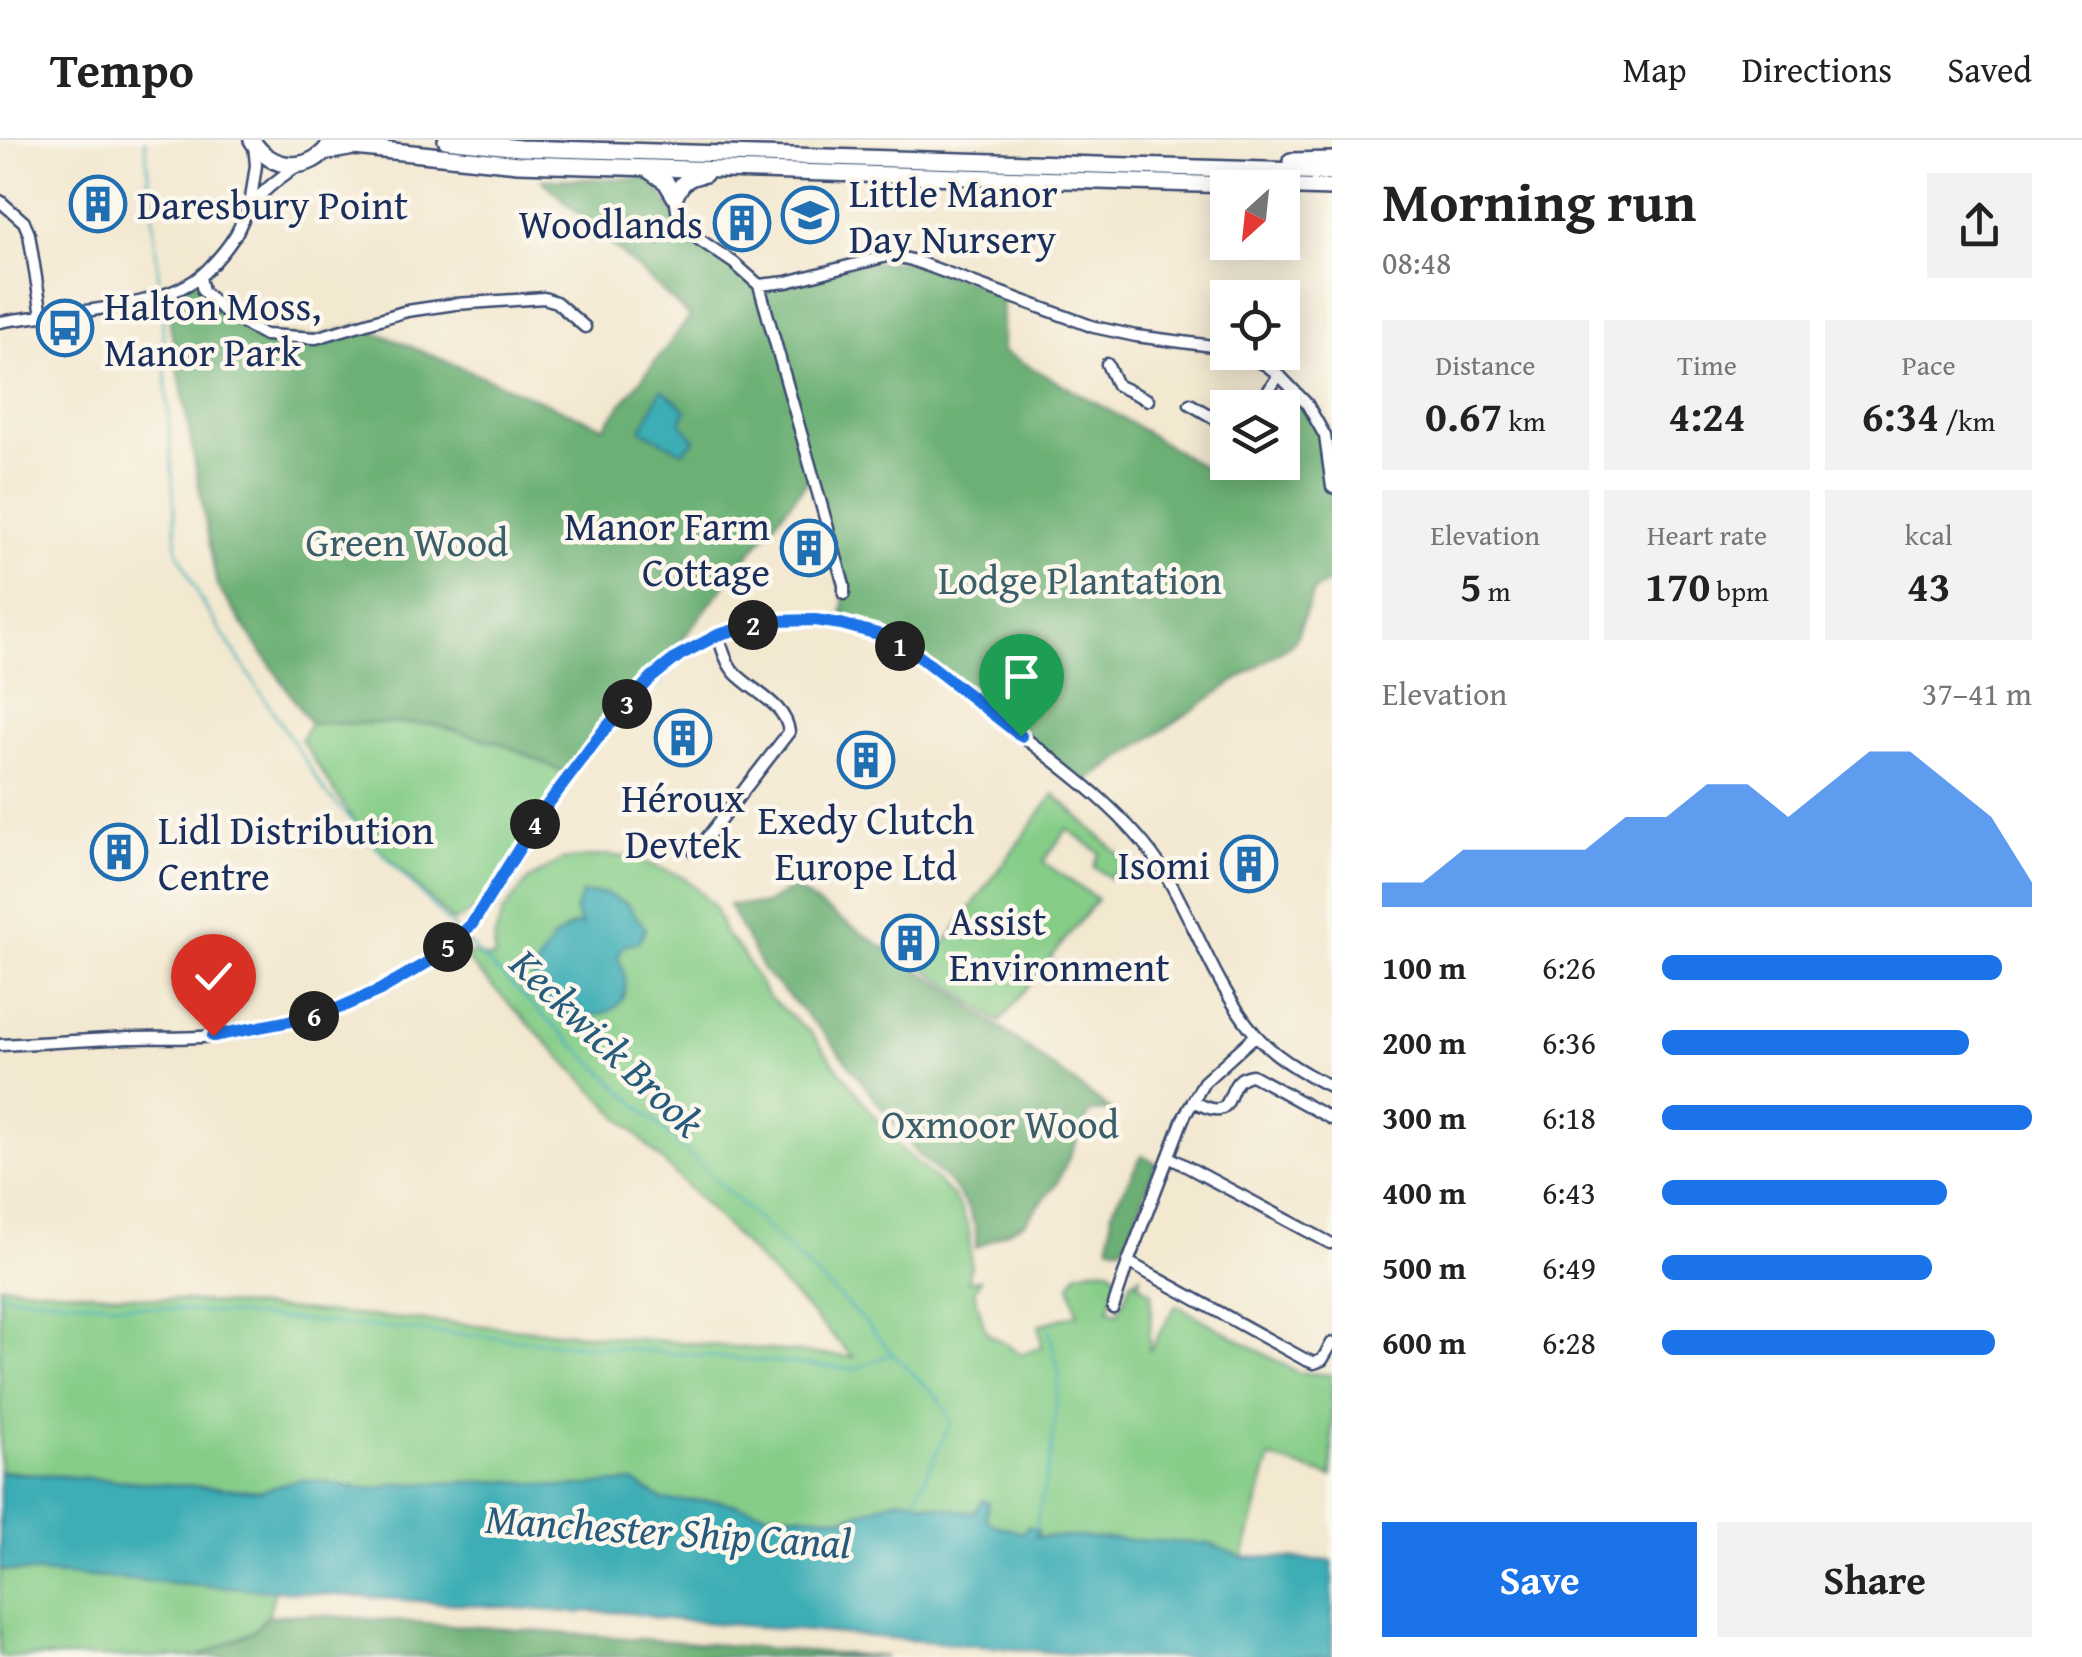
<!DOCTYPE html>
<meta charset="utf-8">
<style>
body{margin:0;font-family:"Gentium Book Plus",serif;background:#f2f2f2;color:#222;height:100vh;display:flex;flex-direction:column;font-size:38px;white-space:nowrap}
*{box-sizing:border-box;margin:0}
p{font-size:32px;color:#767676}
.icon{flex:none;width:55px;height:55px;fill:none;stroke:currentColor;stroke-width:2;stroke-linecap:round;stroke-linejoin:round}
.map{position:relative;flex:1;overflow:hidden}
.panel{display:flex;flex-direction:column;background:#fff;width:750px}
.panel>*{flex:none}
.needle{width:65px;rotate:207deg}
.fabs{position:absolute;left:1210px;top:30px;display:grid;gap:20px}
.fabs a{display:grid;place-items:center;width:90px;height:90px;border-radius:0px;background:#fff;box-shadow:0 5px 25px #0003;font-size:50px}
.pin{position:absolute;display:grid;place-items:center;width:85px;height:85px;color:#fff;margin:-102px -42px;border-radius:50% 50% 50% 0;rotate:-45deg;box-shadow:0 0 10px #0007}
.pin .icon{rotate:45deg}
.km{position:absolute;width:50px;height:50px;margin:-25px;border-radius:50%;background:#222;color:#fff;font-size:28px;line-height:50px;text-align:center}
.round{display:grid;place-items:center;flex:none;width:105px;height:105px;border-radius:0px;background:#f2f2f2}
.headline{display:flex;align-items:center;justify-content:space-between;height:170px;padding:0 50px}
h1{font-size:55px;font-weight:800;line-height:75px}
.metrics{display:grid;grid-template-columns:repeat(3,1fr);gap:15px;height:170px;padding:10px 50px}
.metrics div{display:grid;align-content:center;border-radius:0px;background:#f2f2f2;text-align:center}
.metrics b{font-size:42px;font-weight:800}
.metrics small{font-size:28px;font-weight:400}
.metrics p{font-size:28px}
.chart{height:280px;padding:20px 50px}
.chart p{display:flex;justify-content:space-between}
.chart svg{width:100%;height:180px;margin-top:10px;fill:#1a73e8;opacity:.7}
.cta{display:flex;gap:20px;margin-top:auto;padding:20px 50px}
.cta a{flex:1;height:115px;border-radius:0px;background:#1a73e8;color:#fff;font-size:40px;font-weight:800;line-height:115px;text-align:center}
.cta a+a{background:#f2f2f2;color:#222}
ul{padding:0 50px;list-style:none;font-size:32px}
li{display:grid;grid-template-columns:160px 120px 1fr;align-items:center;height:75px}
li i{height:25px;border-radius:12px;background:#1a73e8}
header{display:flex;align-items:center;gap:60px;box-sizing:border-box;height:140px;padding:0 50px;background:#fff;border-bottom:2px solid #e0e0e0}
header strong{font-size:48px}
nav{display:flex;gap:55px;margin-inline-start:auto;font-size:35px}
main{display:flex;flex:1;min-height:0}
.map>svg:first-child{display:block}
.green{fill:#86cd88;stroke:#507e73;stroke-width:2.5}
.forest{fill:#6cb074;stroke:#447069;stroke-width:2.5}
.water{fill:#3daeb6;stroke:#2c6e8a;stroke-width:2.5}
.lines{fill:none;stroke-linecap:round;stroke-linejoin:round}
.stream{stroke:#3daeb6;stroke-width:2.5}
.minor-casing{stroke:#3b4b6f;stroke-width:15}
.primary-casing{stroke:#3b4b6f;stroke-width:20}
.minor{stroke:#fff;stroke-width:10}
.primary{stroke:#fff;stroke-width:15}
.route-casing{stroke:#fff;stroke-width:20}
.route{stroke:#1a73e8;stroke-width:12}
.labels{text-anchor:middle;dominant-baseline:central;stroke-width:9;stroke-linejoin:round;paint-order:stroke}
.poi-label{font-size:40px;fill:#1b2f5e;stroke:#fbf7ec;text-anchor:start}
.park-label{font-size:40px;fill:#3b5e6b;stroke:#fbf7ec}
.water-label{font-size:42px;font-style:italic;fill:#275b7d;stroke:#fbf7ec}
</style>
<header>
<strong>Tempo</strong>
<nav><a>Map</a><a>Directions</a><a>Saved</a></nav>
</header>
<main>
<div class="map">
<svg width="1332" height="1517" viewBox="0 0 1332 1517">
<rect width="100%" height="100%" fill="#fbf7ec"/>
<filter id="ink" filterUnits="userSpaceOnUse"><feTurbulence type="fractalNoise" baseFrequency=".01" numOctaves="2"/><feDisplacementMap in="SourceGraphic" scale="20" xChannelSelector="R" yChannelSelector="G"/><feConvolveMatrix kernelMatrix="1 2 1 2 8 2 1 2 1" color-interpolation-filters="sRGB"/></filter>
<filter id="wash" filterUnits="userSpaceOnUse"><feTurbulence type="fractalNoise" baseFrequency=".0048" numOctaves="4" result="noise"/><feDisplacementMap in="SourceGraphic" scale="40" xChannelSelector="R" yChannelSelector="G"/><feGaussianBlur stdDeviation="2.25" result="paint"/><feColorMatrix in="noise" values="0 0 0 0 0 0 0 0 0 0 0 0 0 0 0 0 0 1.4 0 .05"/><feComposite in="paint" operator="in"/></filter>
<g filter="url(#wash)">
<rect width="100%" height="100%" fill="#f3e8d0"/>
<!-- green -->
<path class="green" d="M 310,583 L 433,584 L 505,605 L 569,635 L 484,766 L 453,782 L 359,689 L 301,600 Z
M 1054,654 L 1126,721 L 1112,739 L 1094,727 L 1100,713 L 1067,689 L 1043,722 L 1097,759 L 1000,882 L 926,829 Z
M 607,715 L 635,718 L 685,738 L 714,766 L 725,794 L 740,810 L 768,857 L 811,893 L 896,1004 L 951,1054 L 961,1069 L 969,1090 L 971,1126 L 967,1141 L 980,1140 L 974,1151 L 985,1189 L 989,1194 L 1022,1214 L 1042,1207 L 1039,1185 L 1078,1174 L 1070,1144 L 1078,1132 C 1094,1129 1112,1120 1118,1141 L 1108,1169 L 1118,1173 L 1131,1142 L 1140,1136 L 1138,1144 L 1152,1152 L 1149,1212 L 1176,1165 L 1297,1232 L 1332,1235 L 1332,1337 L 1270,1318 L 1243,1418 L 1211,1404 L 1033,1396 L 991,1384 L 986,1377 L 988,1365 L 975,1371 L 966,1372 L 900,1358 L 845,1378 L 765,1372 L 720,1361 L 663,1360 L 634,1342 L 564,1347 L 514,1341 L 393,1344 C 363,1358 331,1337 299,1340 C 287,1342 273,1348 261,1351 L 0,1331 L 0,1145 L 853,1217 L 458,811 L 494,819 L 495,795 L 503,772 L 528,740 L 562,720 Z
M 0,1430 L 275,1450 L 268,1476 L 252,1492 L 198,1517 L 0,1517 Z"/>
<!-- forest -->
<path class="forest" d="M 649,38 L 684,86 L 759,145 L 853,124 L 912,120 L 1002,153 L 1002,211 L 1114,273 L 1205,328 L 1235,333 L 1243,323 L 1282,322 L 1282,268 L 1277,267 L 1289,244 L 1325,296 L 1332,347 L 1332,439 L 1313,452 L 1295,501 L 1083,644 L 920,517 L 841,484 L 844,462 L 814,333 L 652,537 L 569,635 L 505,605 L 433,584 L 310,583 L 217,446 L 165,156 L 200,137 L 203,151 L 228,175 L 265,195 L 316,198 L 359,185 L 604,287 L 690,177 L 542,40 Z
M 793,748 L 951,851 L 1112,971 L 1090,972 L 1057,1043 L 1025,1082 L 976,1108 L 976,1089 L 968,1068 L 952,1045 L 917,1013 L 825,894 L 763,830 L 729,765 L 765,764 Z
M 1142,1015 L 1156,1023 L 1127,1102 L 1120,1107 L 1109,1104 L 1112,1071 Z
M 301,1474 L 886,1517 L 198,1517 L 252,1492 L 268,1476 Z"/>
<!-- water -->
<path class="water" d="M 662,249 L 686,270 L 681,283 L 695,300 L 683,312 L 641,290 Z
M 604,753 L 627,764 L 646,789 L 638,802 L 624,806 L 618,816 C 620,823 625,832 625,839 C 630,879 581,882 555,869 C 545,864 538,855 531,848 L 539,821 L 553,799 L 573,785 L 581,786 L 575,770 L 582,754 Z
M 0,1332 L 260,1351 C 273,1348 287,1342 299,1340 C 331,1337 362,1358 393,1344 L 514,1341 L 564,1347 L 634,1342 L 663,1360 L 720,1361 L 765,1372 L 845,1378 L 901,1358 L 966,1372 L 975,1371 L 983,1360 L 989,1363 L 986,1377 L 991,1384 L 1023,1393 L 1027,1386 L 1039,1391 L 1035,1397 L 1079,1397 L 1211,1404 L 1243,1418 L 1267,1417 L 1332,1421 L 1332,1517 L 1107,1517 L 656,1478 C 634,1471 608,1473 584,1471 L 581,1473 L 0,1430 Z"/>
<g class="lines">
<!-- stream -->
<path class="stream" d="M 145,0 L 159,140
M 162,175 L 177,409 L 200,459 L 326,653 L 458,793
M 463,799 L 862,1179 L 892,1213 L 940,1260 L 951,1282 L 915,1360
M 0,1154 L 855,1229 L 891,1214
M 1035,1389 L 1051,1315 L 1059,1234 L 1049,1189"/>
</g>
</g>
<g filter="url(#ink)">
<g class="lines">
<!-- minor casing -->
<g class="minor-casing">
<path id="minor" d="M 675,57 L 678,76 L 684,86 L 694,96 L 734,123 L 759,145 L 844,445 L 844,454
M 0,61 L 24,82 L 29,94 L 42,175
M 250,66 L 256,25 L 254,5
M 659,97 L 684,86
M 200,137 L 203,151 L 228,175 L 265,195 L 316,198 L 407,171 L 455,164 L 544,158 L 556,162 L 585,187
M 759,145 L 787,142 L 891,115 L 912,120 L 1094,187 L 1136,196 L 1228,208
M 0,182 C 57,171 167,172 207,130 C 217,120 228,107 236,94 C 241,85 244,75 250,67 C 263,50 279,38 297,26
M 1238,212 L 1266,225 L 1279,235 L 1307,264 L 1325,296 L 1332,347
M 1107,224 L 1117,245 L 1148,260
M 1190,264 L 1228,286
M 1262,268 L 1267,253 L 1279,235
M 695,713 L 789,592 C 786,564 753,552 735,533 C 726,523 722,508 718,495
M 0,905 C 43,903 86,900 128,898 C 157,897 186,899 214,896 C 255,891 300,882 339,868 C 371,856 402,839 430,821 C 483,788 509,722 542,672 C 566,637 593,602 621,571 C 673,514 719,482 798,480 C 825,480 856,484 881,496 C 923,515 957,546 993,574 C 1050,618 1125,669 1163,730 C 1195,783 1215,846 1255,894 C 1275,917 1305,934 1332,947
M 1193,961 C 1243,989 1219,938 1252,935 L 1332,979
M 1169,1017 L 1330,1103
M 1128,1122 L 1304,1219 L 1314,1223 L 1322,1220 L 1332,1203
M 1113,1168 L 1128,1122 L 1183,979 L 1204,942 L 1256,895"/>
</g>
<!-- primary casing -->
<g class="primary-casing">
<path id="primary" d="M 252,0 C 270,31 311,34 331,3
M 446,0 L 520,8 L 1332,32
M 326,12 L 354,7 L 518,24 L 1332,48
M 1291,21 L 1332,20
M 646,28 L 666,42 L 675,57 C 681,42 689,36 705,34"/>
</g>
<!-- minor -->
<use href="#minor" class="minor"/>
<!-- primary -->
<use href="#primary" class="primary"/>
</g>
</g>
<g class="lines" filter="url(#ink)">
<!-- route casing -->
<g class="route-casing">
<path id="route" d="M 213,896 L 306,878 L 339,868 L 380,850 L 435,818 L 472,784 L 542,672 L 604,590 L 652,537 L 680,515 L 718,495 L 741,488 L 776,481 L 815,480 L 841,484 L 878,494 L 920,517 L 1021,596"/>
</g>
<!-- route -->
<use href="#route" class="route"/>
</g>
<!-- icons -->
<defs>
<g id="building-ring" transform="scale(2.875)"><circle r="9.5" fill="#fbf7ec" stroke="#1f6fb2" stroke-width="1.5"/><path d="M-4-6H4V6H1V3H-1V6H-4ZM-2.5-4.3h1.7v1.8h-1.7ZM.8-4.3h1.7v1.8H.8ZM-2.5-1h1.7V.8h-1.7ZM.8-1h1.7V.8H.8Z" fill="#1f6fb2"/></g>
<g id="school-ring" transform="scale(2.875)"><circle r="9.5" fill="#fbf7ec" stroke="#1f6fb2" stroke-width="1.5"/><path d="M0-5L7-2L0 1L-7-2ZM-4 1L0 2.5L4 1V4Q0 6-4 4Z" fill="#1f6fb2"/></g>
<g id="bus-ring" transform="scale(2.875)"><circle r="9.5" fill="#fbf7ec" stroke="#1f6fb2" stroke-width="1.5"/><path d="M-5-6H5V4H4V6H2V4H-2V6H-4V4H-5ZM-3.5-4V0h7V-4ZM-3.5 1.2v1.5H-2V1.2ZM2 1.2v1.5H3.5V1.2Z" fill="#1f6fb2"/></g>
</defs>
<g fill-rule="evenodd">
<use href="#building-ring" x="98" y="64"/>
<use href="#school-ring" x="810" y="75"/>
<use href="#building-ring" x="742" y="83"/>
<use href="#bus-ring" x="65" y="188"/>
<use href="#building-ring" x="809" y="408"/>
<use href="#building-ring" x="683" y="598"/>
<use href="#building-ring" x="866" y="620"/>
<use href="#building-ring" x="119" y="712"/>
<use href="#building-ring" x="1249" y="724"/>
<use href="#building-ring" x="910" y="803"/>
</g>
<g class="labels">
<!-- poi labels -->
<g class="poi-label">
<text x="849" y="52">Little Manor<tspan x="849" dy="46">Day Nursery</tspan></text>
<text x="137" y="64">Daresbury Point</text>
<text x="703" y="83" text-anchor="end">Woodlands</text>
<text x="104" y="165">Halton Moss,<tspan x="104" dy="46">Manor Park</tspan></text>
<text x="770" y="385" text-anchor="end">Manor Farm<tspan x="770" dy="46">Cottage</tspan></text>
<text x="683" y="657" text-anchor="middle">Héroux<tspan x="683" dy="46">Devtek</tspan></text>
<text x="866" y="679" text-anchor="middle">Exedy Clutch<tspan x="866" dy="46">Europe Ltd</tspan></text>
<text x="158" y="689">Lidl Distribution<tspan x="158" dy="46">Centre</tspan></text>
<text x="1210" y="724" text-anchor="end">Isomi</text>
<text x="949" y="780">Assist<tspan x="949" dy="46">Environment</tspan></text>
</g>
<!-- park labels -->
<g class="park-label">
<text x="407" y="401">Green Wood</text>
<text x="1080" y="439">Lodge Plantation</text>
<text x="1000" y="983">Oxmoor Wood</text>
</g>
<!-- water labels -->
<g class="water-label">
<text transform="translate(608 902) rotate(44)">Keckwick Brook</text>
<text transform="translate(668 1390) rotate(4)">Manchester Ship Canal</text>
</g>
</g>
</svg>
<div class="fabs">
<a><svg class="needle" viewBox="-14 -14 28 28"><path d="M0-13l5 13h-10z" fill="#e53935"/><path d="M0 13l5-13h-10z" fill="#767676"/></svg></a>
<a><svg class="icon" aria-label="locate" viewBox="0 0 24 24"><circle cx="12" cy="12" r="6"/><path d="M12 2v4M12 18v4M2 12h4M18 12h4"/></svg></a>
<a><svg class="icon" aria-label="layers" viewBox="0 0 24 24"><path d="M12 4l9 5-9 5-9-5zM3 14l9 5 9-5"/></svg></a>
</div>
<div class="pin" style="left:1021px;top:596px;background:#1e9e55"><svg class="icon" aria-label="arrive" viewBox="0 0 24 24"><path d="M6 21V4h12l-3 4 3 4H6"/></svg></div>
<div class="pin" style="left:213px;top:896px;background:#d93025"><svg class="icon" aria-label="check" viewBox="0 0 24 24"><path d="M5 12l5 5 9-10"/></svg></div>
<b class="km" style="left:900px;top:506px">1</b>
<b class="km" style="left:753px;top:485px">2</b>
<b class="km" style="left:627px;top:564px">3</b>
<b class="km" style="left:535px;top:684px">4</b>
<b class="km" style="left:448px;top:807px">5</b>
<b class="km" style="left:314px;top:876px">6</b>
</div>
<section class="panel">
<div class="headline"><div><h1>Morning run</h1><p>08:48</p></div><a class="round"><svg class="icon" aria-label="share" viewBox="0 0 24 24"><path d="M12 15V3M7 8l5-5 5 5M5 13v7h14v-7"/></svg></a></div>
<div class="metrics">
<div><p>Distance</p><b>0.67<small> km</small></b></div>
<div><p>Time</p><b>4:24</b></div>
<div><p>Pace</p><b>6:34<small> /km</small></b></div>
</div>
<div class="metrics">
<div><p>Elevation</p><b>5<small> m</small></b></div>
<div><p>Heart rate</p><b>170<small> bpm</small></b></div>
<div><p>kcal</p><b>43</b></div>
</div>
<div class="chart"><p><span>Elevation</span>37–41 m</p>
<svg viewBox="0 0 160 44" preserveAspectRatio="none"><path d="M0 44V38L10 38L20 30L30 30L40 30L50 30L60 22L70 22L80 14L90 14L100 22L110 14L120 6L130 6L140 14L150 22L160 38V44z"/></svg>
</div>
<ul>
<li><b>100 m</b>6:26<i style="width:92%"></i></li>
<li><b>200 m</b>6:36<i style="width:83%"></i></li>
<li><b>300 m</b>6:18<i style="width:100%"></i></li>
<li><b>400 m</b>6:43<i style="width:77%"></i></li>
<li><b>500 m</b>6:49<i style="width:73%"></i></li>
<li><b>600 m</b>6:28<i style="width:90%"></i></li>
</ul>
<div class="cta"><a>Save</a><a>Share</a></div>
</section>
</main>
